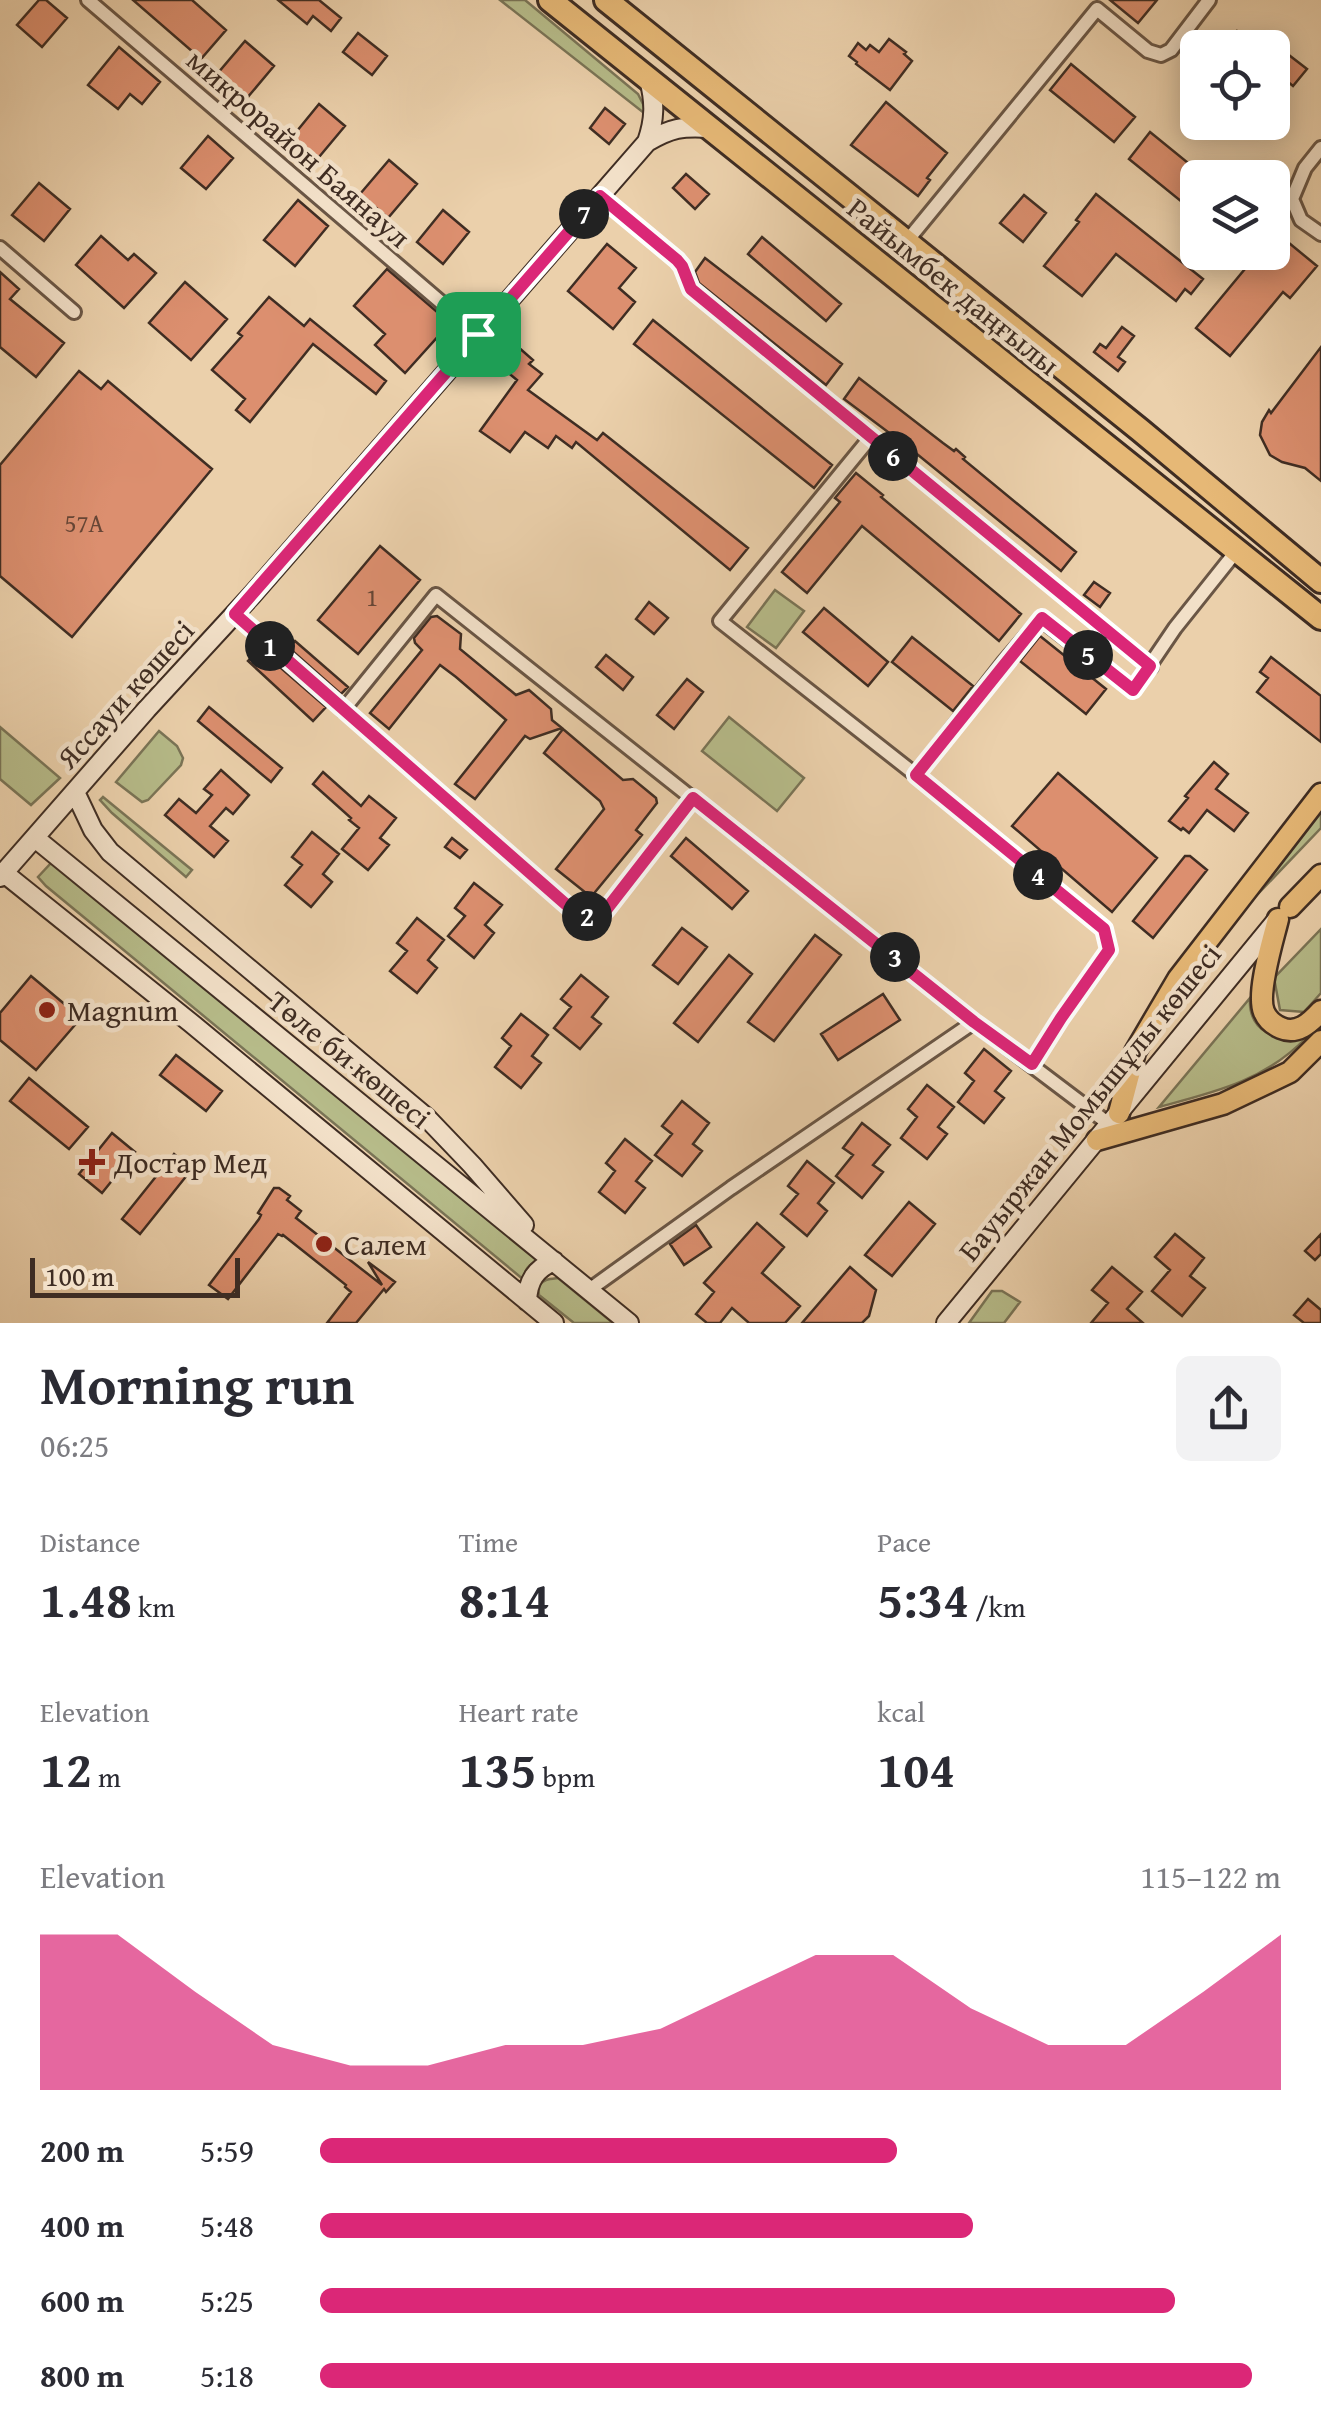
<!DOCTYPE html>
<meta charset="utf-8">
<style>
body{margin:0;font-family:"Gentium Book Plus",serif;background:#f2f2f3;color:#2b2b33;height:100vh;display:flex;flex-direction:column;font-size:38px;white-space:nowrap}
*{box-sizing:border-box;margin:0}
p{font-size:32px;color:#7c7c81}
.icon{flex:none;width:55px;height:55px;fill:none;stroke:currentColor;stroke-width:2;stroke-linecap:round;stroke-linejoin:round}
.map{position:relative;height:1323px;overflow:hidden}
.drawer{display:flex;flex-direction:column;background:#fff;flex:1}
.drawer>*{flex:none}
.controls{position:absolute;left:1180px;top:30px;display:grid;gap:20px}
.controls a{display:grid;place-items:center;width:110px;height:110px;border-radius:15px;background:#fff;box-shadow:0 5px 25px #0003;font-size:50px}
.scale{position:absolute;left:30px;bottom:25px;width:210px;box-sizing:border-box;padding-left:10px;border:5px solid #3f2d23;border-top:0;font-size:28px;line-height:35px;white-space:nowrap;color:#3f2d23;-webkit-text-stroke:8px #f2e0c8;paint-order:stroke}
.pin{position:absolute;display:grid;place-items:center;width:85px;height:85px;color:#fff;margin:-42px;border-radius:20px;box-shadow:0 5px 15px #0006}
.km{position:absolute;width:50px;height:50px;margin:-25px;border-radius:50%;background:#222;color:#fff;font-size:28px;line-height:50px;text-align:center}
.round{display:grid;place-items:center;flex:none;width:105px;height:105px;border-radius:15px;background:#f2f2f3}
.summary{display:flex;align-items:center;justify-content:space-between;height:170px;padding:0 40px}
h1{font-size:55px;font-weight:700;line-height:75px}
.metrics{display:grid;grid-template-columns:repeat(3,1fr);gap:15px;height:170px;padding:10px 40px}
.metrics div{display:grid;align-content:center}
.metrics b{font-size:50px;font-weight:700}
.metrics small{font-size:28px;font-weight:400}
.metrics p{font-size:28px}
.chart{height:280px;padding:20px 40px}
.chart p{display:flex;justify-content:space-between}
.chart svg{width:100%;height:180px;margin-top:10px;fill:#db2777;opacity:.7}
ul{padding:0 40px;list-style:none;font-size:32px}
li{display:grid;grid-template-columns:160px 120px 1fr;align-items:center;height:75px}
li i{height:25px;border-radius:12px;background:#db2777}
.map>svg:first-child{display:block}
.green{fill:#b6bb89;stroke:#7a7456;stroke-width:2.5}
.building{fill:#dc8f6f;stroke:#3f2d23;stroke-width:2.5}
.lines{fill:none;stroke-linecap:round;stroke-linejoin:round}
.minor-casing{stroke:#6a5645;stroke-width:18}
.secondary-casing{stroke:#3f2d23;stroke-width:22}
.primary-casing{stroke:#3f2d23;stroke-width:25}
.trunk-casing{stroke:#3f2d23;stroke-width:28}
.minor{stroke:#f2e0c8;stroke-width:12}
.secondary{stroke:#f2e0c8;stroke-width:18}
.primary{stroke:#e6b876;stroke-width:20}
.trunk{stroke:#e6b876;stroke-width:22}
.route-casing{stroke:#fff;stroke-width:20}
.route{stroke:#db2777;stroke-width:12}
.poi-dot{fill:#8f2418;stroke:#f2e0c8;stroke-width:4}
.labels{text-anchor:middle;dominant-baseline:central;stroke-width:9;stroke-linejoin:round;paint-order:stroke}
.number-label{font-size:25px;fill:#664636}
.street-label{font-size:30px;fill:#3f2d23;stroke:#f2e0c8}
.poi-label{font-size:30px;fill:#3f2d23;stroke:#f2e0c8;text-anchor:start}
</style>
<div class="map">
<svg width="1321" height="1323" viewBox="0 0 1321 1323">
<rect width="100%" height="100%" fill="#ebd0ab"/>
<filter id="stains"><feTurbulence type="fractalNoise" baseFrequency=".002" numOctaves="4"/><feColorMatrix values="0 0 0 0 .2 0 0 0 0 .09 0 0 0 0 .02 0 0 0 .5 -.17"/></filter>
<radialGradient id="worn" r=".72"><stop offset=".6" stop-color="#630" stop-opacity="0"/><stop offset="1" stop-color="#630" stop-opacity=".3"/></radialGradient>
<!-- green -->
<path class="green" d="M 500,0 L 525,0 L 638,94 L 646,110 L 644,113 Z
M 775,590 L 804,611 L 776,648 L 747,627 Z
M 729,717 L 804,778 L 777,811 L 702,751 Z
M 0,727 L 60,778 L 31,805 L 0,779 Z
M 159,731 L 177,746 L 183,758 L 181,765 L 148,800 L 142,802 L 116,782 Z
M 103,797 L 192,870 L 186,877 L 112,813 L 100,800 Z
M 1321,804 L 1321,828 L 1214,940 Z
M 52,862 L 539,1261 C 529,1264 524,1269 524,1280 L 46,886 L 38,877 Z
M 1321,929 L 1321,993 L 1304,1012 L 1280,1010 L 1274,978 Z
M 1250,998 C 1248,1032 1277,1042 1306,1038 C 1264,1081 1215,1092 1159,1107 Z
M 558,1278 L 613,1323 L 574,1323 L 539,1295 L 538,1286 C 544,1279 549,1279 558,1278 Z
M 992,1291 L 1002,1291 L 1020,1302 L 1004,1323 L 969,1323 Z"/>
<!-- building -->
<path class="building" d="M 39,0 L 46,0 L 67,18 L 42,47 L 17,25 Z
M 133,0 L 192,0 L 226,30 L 201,59 Z
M 278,0 L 319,0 L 341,18 L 331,31 L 313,16 L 307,24 Z
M 1110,0 L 1157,0 L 1138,23 Z
M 1237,31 L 1259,48 L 1225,48 Z
M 358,33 L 387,56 L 372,75 L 343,52 Z
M 889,39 L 906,52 L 904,54 L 912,61 L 890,90 L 856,64 L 857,62 L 849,56 L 858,43 L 866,50 L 870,45 L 879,52 Z
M 245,41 L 274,66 L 247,98 L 237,90 L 232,96 L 223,88 L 228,82 L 218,73 Z
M 119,47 L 160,82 L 142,104 L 130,94 L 118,109 L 88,85 Z
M 1285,52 L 1307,69 L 1293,86 L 1272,69 Z
M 1071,64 L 1135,117 L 1114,142 L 1050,90 Z
M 886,102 L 947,153 L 927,178 L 930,180 L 918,196 L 851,145 Z
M 319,104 L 345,126 L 314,163 L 288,142 Z
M 605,108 L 625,124 L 609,144 L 590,128 Z
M 1150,132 L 1198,171 L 1198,215 L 1129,159 Z
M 208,136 L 233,158 L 206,189 L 181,168 Z
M 389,160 L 417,184 L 388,218 L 360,194 Z
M 686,174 L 709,194 L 695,209 L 673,188 Z
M 39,183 L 70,209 L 44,241 L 12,215 Z
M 1096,194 L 1203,279 L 1191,294 L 1185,289 L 1176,301 L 1116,254 L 1082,296 L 1044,266 L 1079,222 L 1076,220 Z
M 1024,195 L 1046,213 L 1023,242 L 1000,223 Z
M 298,200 L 328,226 L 295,266 L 264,240 Z
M 443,210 L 469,232 L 443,264 L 417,242 Z
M 1272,229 L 1317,266 L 1290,298 L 1283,292 L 1230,356 L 1196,328 L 1259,252 L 1272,252 Z
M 101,236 L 128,260 L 134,254 L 156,273 L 124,308 L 76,265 Z
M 762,237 L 841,304 L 826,321 L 748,254 Z
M 607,244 L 636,268 L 619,288 L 635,302 L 613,329 L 568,291 Z
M 705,258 L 842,364 L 826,385 L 699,283 L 695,272 Z
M 387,269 L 450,323 L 405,373 L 375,345 L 385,334 L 354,306 Z
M 0,272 L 19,289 L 10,299 L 64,343 L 36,377 L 0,347 Z
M 185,282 L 227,319 L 191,360 L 149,323 Z
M 269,297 L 304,326 L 310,319 L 386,381 L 376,394 L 313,344 L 250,422 L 236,410 L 245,399 L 212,370 L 242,336 L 238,333 Z
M 653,320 L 832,465 L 814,488 L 634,344 Z
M 1122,327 L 1134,336 L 1118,357 L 1125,362 L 1118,371 L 1094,352 L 1100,344 L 1106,348 Z
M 517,346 L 533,360 L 529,364 L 542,374 L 528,390 L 597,440 L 603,433 L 748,548 L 730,570 L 576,442 L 572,448 L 556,436 L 548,448 L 525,432 L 510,452 L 480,431 L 517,380 L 500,366 Z
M 1321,347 L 1321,481 L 1305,468 L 1282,462 L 1270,455 L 1260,435 L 1262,422 L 1269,410 L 1271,413 Z
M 79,371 L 101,389 L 108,381 L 212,469 L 72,637 L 0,576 L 0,465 Z
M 859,378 L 943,443 L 954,451 L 956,449 L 965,457 L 963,459 L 1076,552 L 1061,571 L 912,450 L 844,399 Z
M 856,473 L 883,495 L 881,497 L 1021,614 L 999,641 L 862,526 L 807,593 L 782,572 L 840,502 L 835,498 Z
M 380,546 L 420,580 L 358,654 L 318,620 Z
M 1094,582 L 1110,593 L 1100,607 L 1084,595 Z
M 649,602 L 668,618 L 654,634 L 636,619 Z
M 824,608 L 888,662 L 868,686 L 803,632 Z
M 437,616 L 461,634 L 460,649 L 516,695 L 529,690 L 551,709 L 552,720 L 562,728 L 530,739 L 525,736 L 475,799 L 455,784 L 506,720 L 456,677 L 440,665 L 389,729 L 370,713 L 422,650 L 415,643 L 414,638 L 431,617 Z
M 1040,636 L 1106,689 L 1086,714 L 1020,661 Z
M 912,637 L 973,686 L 953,711 L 892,662 Z
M 295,641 L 348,687 L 341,694 L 289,648 Z
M 259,649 L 326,707 L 313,721 L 248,661 Z
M 606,655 L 633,677 L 623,690 L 596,667 Z
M 1271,657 L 1321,696 L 1321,742 L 1257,692 L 1268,678 L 1260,672 Z
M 687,679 L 703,692 L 674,729 L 657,715 Z
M 209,707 L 282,768 L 271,782 L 198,721 Z
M 563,729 L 623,780 L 633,779 L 656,798 L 657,803 L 636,830 L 642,835 L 591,897 L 556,869 L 604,809 L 600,801 L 544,753 Z
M 1214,762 L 1228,774 L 1216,789 L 1248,813 L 1234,831 L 1207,810 L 1189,833 L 1183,828 L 1181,830 L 1169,821 L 1188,798 L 1185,796 Z
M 221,770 L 249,795 L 233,814 L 226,808 L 210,826 L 228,841 L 214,857 L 165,815 L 179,799 L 196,813 L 212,795 L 204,789 Z
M 323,772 L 361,806 L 369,796 L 396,818 L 380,838 L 389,845 L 368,870 L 342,849 L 359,828 L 349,820 L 351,818 L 313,784 Z
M 1058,773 L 1157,858 L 1112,912 L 1012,826 Z
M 312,832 L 339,854 L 323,874 L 332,882 L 311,907 L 285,885 L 302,865 L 292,857 Z
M 452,838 L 467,850 L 460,858 L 445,847 Z
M 686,838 L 748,891 L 732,909 L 671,856 Z
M 1185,856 L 1190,856 L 1207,870 L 1153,938 L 1133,921 Z
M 474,883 L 502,905 L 485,925 L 494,933 L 474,958 L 448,936 L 465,916 L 455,908 Z
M 417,918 L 444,940 L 428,960 L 437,968 L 417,993 L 390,971 L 407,951 L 397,943 Z
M 682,928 L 707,947 L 678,984 L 653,965 Z
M 815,935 L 841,955 L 774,1041 L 748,1022 Z
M 729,955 L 752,974 L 698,1042 L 674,1023 Z
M 581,975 L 608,997 L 592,1017 L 601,1024 L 580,1049 L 554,1028 L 571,1007 L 561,999 Z
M 31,976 L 81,1018 L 36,1070 L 0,1040 L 0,1013 Z
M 883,994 L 900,1020 L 838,1060 L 821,1034 Z
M 521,1014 L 548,1035 L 532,1056 L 541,1063 L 521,1088 L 495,1067 L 511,1046 L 502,1038 Z
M 984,1049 L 1011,1071 L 995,1091 L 1004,1098 L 984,1123 L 958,1102 L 974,1081 L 965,1073 Z
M 176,1055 L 222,1091 L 206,1111 L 160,1075 Z
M 29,1078 L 88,1127 L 69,1149 L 10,1101 Z
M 927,1085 L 954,1107 L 938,1127 L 947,1134 L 927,1159 L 901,1138 L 917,1117 L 908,1109 Z
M 682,1101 L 709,1123 L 693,1144 L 702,1151 L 682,1176 L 655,1155 L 672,1134 L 662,1126 Z
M 862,1123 L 890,1145 L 873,1165 L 883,1172 L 862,1198 L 836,1176 L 853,1155 L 843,1148 Z
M 112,1133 L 135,1152 L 102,1193 L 79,1174 Z
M 625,1139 L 652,1161 L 636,1181 L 645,1188 L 625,1213 L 599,1192 L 615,1171 L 606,1163 Z
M 174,1154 L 192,1169 L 140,1234 L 122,1219 Z
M 807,1161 L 834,1183 L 818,1203 L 827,1211 L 807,1236 L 781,1214 L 798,1194 L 788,1186 Z
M 274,1188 L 279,1188 L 290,1196 L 287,1200 L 301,1211 L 296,1218 L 382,1285 L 368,1262 L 395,1282 L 386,1292 L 384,1289 L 356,1323 L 327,1323 L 351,1292 L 345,1287 L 346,1285 L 283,1235 L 282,1236 L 278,1234 L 228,1299 L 209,1285 L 259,1219 L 261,1215 L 258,1213 Z
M 909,1202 L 935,1224 L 892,1276 L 865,1255 Z
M 757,1223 L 784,1247 L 762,1273 L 800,1306 L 785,1323 L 749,1323 L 732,1308 L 720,1323 L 707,1323 L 696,1314 L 714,1292 L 704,1283 Z
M 696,1225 L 711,1247 L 684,1265 L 670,1244 Z
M 1175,1234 L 1204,1258 L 1190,1276 L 1205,1288 L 1182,1316 L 1152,1291 L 1170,1270 L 1155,1257 Z
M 1321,1234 L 1321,1254 L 1315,1260 L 1305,1251 Z
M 850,1267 L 876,1290 L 869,1316 L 862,1323 L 802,1323 Z
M 1112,1267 L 1142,1292 L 1127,1309 L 1143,1323 L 1091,1323 L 1108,1303 L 1092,1290 Z
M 1308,1299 L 1321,1310 L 1321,1323 L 1304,1323 L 1294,1315 Z"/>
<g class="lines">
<!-- minor casing -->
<g class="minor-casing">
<path id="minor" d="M 88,0 L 478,334
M 1321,148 L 1305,168 L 1292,199 L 1301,220 L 1321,234
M 600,196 L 677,260 L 682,266 L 691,289 L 1151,667
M 907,241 L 1097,9 L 1148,51 L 1161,55 L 1171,50 L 1209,0
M 0,248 L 74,312
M 870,438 L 720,621 L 916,775
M 235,614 L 578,915 L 591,917 L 606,910 L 693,798
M 343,710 L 436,595 L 974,1022 L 1109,1124
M 1032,1064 L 1061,1017 L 1109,950 L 1104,929 L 916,775 L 1004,662 L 1041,619 L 1133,690 L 1175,628 L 1238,549
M 589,1290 L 731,1188 L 974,1022"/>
</g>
<!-- secondary casing -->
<g class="secondary-casing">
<path id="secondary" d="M 647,142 C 655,119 655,102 649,79
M 75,792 L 93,830 L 110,852 L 427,1118 L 472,1165 L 524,1225
M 35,838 L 629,1323
M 4,873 L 191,1023 L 554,1323
M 0,877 L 147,709 L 252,595 L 647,142 C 671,128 682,126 710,128
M 527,1301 C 528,1281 535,1269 554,1261
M 946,1323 L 1276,921"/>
</g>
<!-- primary casing -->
<g class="primary-casing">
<path id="primary" d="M 1290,907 L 1321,875
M 1278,919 C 1273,940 1256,993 1264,1012 C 1267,1019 1274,1025 1281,1028 C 1297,1035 1310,1023 1321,1011
M 1119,1113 L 1135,1052 L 1178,979 L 1321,794
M 1097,1140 L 1223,1104 L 1290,1072 L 1321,1041"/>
</g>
<!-- trunk casing -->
<g class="trunk-casing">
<path id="trunk" d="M 550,0 L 1321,618
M 606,0 L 1140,430 L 1321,581"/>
</g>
<!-- minor -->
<use href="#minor" class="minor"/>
<!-- secondary -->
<use href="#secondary" class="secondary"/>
<!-- primary -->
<use href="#primary" class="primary"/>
<!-- trunk -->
<use href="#trunk" class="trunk"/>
</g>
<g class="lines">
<!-- route casing -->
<g class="route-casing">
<path id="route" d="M 600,196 L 677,260 L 682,266 L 691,289 L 1150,666 L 1133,690 L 1042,618 L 916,775 L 1104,929 L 1109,950 L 1061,1018 L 1032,1064 L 974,1022 L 693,798 L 606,910 L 592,917 L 578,915 L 235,614 Z"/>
</g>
<!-- route -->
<use href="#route" class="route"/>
</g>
<!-- markers -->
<g class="poi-dot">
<circle cx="47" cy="1010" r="10"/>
<path d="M87 1147h10v10h10v10h-10v10h-10v-10h-10v-10h10z"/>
<circle cx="324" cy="1244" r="10"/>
</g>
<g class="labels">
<!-- number labels -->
<g class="number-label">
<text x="84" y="523">57А</text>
<text x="372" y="597">1</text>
</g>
<!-- street labels -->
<g class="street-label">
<text transform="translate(299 148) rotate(41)">микрорайон Баянаул</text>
<text transform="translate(954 286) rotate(39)">Райымбек даңғылы</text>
<text transform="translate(125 694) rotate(-48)">Яссауи көшесі</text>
<text transform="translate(350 1059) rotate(39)">Төле би көшесі</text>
<text transform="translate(1089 1102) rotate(-51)">Бауыржан Момышұлы көшесі</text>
</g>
<!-- poi labels -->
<g class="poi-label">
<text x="67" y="1010">Magnum</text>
<text x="114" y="1162">Достар Мед</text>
<text x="344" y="1244">Салем</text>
</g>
</g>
<rect width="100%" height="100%" filter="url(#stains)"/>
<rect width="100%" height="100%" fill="url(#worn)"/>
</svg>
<div class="controls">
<a><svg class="icon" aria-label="locate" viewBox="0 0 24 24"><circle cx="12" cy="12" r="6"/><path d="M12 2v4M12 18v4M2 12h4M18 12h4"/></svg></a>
<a><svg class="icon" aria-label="layers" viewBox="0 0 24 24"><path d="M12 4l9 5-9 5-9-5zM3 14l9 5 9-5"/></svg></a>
</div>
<div class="scale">100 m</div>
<div class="pin" style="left:478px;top:334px;background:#1e9e55"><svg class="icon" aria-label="arrive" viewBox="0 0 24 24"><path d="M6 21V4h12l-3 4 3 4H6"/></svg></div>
<b class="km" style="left:270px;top:646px">1</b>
<b class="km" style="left:587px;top:916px">2</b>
<b class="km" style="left:895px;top:957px">3</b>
<b class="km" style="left:1038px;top:875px">4</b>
<b class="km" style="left:1088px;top:655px">5</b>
<b class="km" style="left:893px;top:456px">6</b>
<b class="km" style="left:584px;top:214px">7</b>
</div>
<section class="drawer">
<div class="summary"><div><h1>Morning run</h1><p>06:25</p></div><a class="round"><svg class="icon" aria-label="share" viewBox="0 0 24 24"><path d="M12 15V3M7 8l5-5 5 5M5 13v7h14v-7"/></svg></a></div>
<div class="metrics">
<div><p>Distance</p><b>1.48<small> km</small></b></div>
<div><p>Time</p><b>8:14</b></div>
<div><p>Pace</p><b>5:34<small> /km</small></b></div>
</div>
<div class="metrics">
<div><p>Elevation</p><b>12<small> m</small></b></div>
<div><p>Heart rate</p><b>135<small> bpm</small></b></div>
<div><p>kcal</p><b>104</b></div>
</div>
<div class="chart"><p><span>Elevation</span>115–122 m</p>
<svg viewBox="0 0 160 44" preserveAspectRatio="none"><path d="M0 44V6L10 6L20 20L30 33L40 38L50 38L60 33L70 33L80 29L90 20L100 11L110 11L120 24L130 33L140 33L150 20L160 6V44z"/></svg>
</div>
<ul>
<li><b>200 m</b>5:59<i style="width:60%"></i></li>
<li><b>400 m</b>5:48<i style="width:68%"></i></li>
<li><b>600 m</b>5:25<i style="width:89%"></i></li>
<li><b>800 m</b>5:18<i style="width:97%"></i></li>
</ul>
</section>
